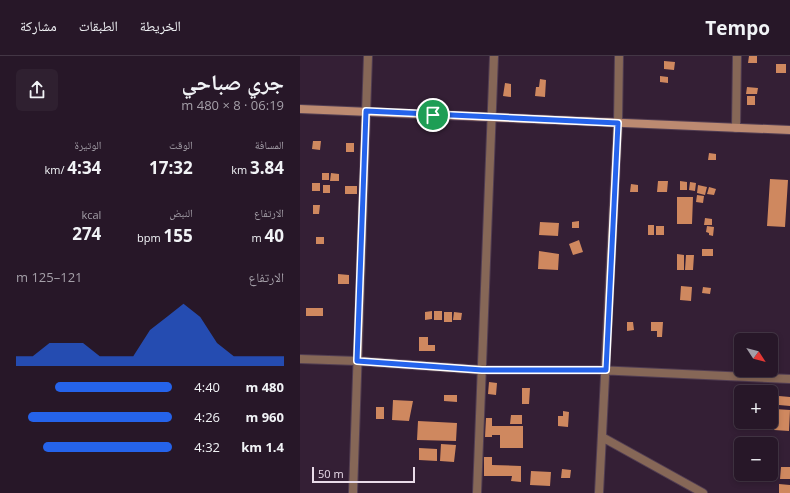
<!DOCTYPE html>
<html lang="ar">
<meta charset="utf-8">
<style>
body{margin:0;font-family:"Open Sans","Noto Naskh Arabic",sans-serif;background:#2f2030;color:#f1f3f6;direction:rtl;height:100vh;display:flex;flex-direction:column;font-size:15px;white-space:nowrap}
*{box-sizing:border-box;margin:0}
p{font-size:13px;color:#a49fa8}
.icon{flex:none;width:22px;height:22px;fill:none;stroke:currentColor;stroke-width:2;stroke-linecap:round;stroke-linejoin:round}
.map{position:relative;flex:1;overflow:hidden;direction:ltr}
.sheet{display:flex;flex-direction:column;background:#271728;width:300px}
.sheet>*{flex:none}
.needle{width:26px;rotate:126deg}
.tools{position:absolute;left:434px;top:277px;display:grid;gap:8px}
.tools a{display:grid;place-items:center;width:44px;height:44px;border-radius:6px;background:#271728;box-shadow:0 2px 6px #0003,0 0 0 1px #433645;font-size:20px}
.scale{position:absolute;left:12px;bottom:10px;width:103px;box-sizing:border-box;padding-left:4px;border:2px solid #e9dbe9;border-top:0;font-size:11px;line-height:14px;white-space:nowrap;color:#e9dbe9;-webkit-text-stroke:3px #341f35;paint-order:stroke}
.pin{position:absolute;display:grid;place-items:center;width:34px;height:34px;color:#fff;margin:-17px;border:2px solid #fff;border-radius:50%;box-shadow:0 1px 4px #0007}
.round{display:grid;place-items:center;flex:none;width:42px;height:42px;border-radius:6px;background:#2f2030}
.head{display:flex;align-items:center;justify-content:space-between;height:68px;padding:0 16px}
h1{font-size:22px;font-weight:700;line-height:30px}
.figures{display:grid;grid-template-columns:repeat(3,1fr);gap:6px;height:68px;padding:4px 16px}
.figures div{display:grid;align-content:center}
.figures b{font-size:17px;font-weight:700}
.figures small{font-size:11px;font-weight:400}
.figures p{font-size:11px}
.chart{height:112px;padding:8px 16px}
.chart p{display:flex;justify-content:space-between}
.chart svg{width:100%;height:72px;margin-top:4px;fill:#2563eb;opacity:.7}
ul{padding:0 16px;list-style:none;font-size:13px}
li{display:grid;grid-template-columns:64px 48px 1fr;align-items:center;height:30px}
li i{height:10px;border-radius:5px;background:#2563eb}
header{display:flex;align-items:center;gap:24px;box-sizing:border-box;height:56px;padding:0 20px;background:#271728;border-bottom:1px solid #433645}
header strong{font-size:19px}
nav{display:flex;gap:22px;margin-inline-start:auto;font-size:14px}
main{display:flex;flex:1;min-height:0}
.map>svg:first-child{display:block}
.building{fill:#cf885f}
.lines{fill:none;stroke-linecap:round;stroke-linejoin:round}
.street-casing{stroke:#513d52;stroke-width:10}
.secondary-casing{stroke:#513d52;stroke-width:10}
.street{stroke:#866757;stroke-width:8}
.secondary{stroke:#bc8a71;stroke-width:8}
.route-casing{stroke:#fff;stroke-width:8}
.route{stroke:#2563eb;stroke-width:5}
</style>
<header>
<strong>Tempo</strong>
<nav><a>الخريطة</a><a>الطبقات</a><a>مشاركة</a></nav>
</header>
<main>
<div class="map">
<svg width="490" height="437" viewBox="0 0 490 437">
<rect width="100%" height="100%" fill="#341f35"/>
<!-- building -->
<path class="building" d="M 449,0 L 457,0 L 457,7 L 448,7 Z
M 364,5 L 375,6 L 374,14 L 364,13 Z
M 476,8 L 486,8 L 486,17 L 476,17 Z
M 360,20 L 368,21 L 368,27 L 360,26 Z
M 240,23 L 246,24 L 245,41 L 235,40 L 236,31 L 239,31 Z
M 205,27 L 211,28 L 211,41 L 203,40 Z
M 447,31 L 458,32 L 457,38 L 446,38 Z
M 447,40 L 455,40 L 455,49 L 447,49 Z
M 13,85 L 21,85 L 20,94 L 12,93 Z
M 46,87 L 54,87 L 54,96 L 46,96 Z
M 409,97 L 416,98 L 416,104 L 408,104 Z
M 22,117 L 29,117 L 29,124 L 22,124 Z
M 31,117 L 39,118 L 39,125 L 30,125 Z
M 470,123 L 488,124 L 485,171 L 467,170 Z
M 358,125 L 368,125 L 367,136 L 357,136 Z
M 380,125 L 387,126 L 387,134 L 380,134 Z
M 390,126 L 396,127 L 395,135 L 389,134 Z
M 12,127 L 20,127 L 20,135 L 12,135 Z
M 331,128 L 338,129 L 338,136 L 330,136 Z
M 23,129 L 30,129 L 30,137 L 23,137 Z
M 398,129 L 407,131 L 405,139 L 397,137 Z
M 45,130 L 57,130 L 57,138 L 45,138 Z
M 409,131 L 416,133 L 414,139 L 407,138 Z
M 397,139 L 404,140 L 403,147 L 396,146 Z
M 377,141 L 393,141 L 392,168 L 377,168 Z
M 13,149 L 20,149 L 19,158 L 13,158 Z
M 405,162 L 412,163 L 412,169 L 404,169 Z
M 279,165 L 279,172 L 272,172 L 272,166 Z
M 240,166 L 259,167 L 258,180 L 239,179 Z
M 348,169 L 354,169 L 354,179 L 348,179 Z
M 356,170 L 364,170 L 364,179 L 356,179 Z
M 407,170 L 414,171 L 413,180 L 409,179 L 409,177 L 406,176 Z
M 16,181 L 24,181 L 24,188 L 16,188 Z
M 279,184 L 283,196 L 273,199 L 269,188 Z
M 402,193 L 413,193 L 413,200 L 402,200 Z
M 239,195 L 259,198 L 258,214 L 238,213 Z
M 377,198 L 384,199 L 384,214 L 377,214 Z
M 386,199 L 394,199 L 393,214 L 385,214 Z
M 38,218 L 49,219 L 49,228 L 38,228 Z
M 381,230 L 392,231 L 391,245 L 380,244 Z
M 403,231 L 411,232 L 410,238 L 402,237 Z
M 6,252 L 23,252 L 23,260 L 6,260 Z
M 132,255 L 132,263 L 125,264 L 125,256 Z
M 134,255 L 142,255 L 142,264 L 134,264 Z
M 144,256 L 152,256 L 152,266 L 144,266 Z
M 154,256 L 162,257 L 161,264 L 153,264 Z
M 327,266 L 333,266 L 334,274 L 327,275 Z
M 351,266 L 363,266 L 362,281 L 357,281 L 357,275 L 351,275 Z
M 119,281 L 128,281 L 128,289 L 135,289 L 135,295 L 119,295 Z
M 189,326 L 197,327 L 196,339 L 188,338 Z
M 222,332 L 230,332 L 229,348 L 222,348 Z
M 144,339 L 157,339 L 157,346 L 144,345 Z
M 479,340 L 490,341 L 490,350 L 479,349 Z
M 93,344 L 113,345 L 109,365 L 92,364 Z
M 76,351 L 84,351 L 84,363 L 76,363 Z
M 475,353 L 490,354 L 489,375 L 474,374 Z
M 263,355 L 269,356 L 268,371 L 258,370 L 258,360 L 263,360 Z
M 211,359 L 222,359 L 222,368 L 210,368 Z
M 186,362 L 192,362 L 192,370 L 223,370 L 223,392 L 200,392 L 200,379 L 192,379 L 192,381 L 185,381 Z
M 118,365 L 157,367 L 156,385 L 117,384 Z
M 141,388 L 156,389 L 154,406 L 140,405 Z
M 119,392 L 137,393 L 137,405 L 119,404 Z
M 184,401 L 192,401 L 192,409 L 221,410 L 221,426 L 211,425 L 212,420 L 184,420 Z
M 481,411 L 490,411 L 490,423 L 480,423 Z
M 262,413 L 271,414 L 270,422 L 261,422 Z
M 231,415 L 251,416 L 250,430 L 230,429 Z
M 479,428 L 490,429 L 490,437 L 479,437 Z"/>
<g class="lines">
<!-- street casing -->
<g class="street-casing">
<path id="street" d="M 436,72 L 437,0
M 0,303 L 57,305 L 182,314 L 297,314 L 490,323
M 302,381 L 403,437
M 53,437 L 68,0
M 177,437 L 194,0
M 299,437 L 318,67 L 319,0"/>
</g>
<!-- secondary casing -->
<g class="secondary-casing">
<path id="secondary" d="M 0,53 L 490,74"/>
</g>
<!-- street -->
<use href="#street" class="street"/>
<!-- secondary -->
<use href="#secondary" class="secondary"/>
</g>
<g class="lines">
<!-- route casing -->
<g class="route-casing">
<path id="route" d="M 66,55 L 318,67 L 306,314 L 182,314 L 57,305 Z"/>
</g>
<!-- route -->
<use href="#route" class="route"/>
</g>
</svg>
<div class="tools">
<a><svg class="needle" viewBox="-14 -14 28 28"><path d="M0-13l5 13h-10z" fill="#e53935"/><path d="M0 13l5-13h-10z" fill="#a49fa8"/></svg></a>
<a>+</a>
<a>−</a>
</div>
<div class="scale">50 m</div>
<div class="pin" style="left:133px;top:59px;background:#1e9e55"><svg class="icon" aria-label="arrive" viewBox="0 0 24 24"><path d="M6 21V4h12l-3 4 3 4H6"/></svg></div>
</div>
<section class="sheet">
<div class="head"><div><h1>جري صباحي</h1><p>06:19 · 8 × 480 m</p></div><a class="round"><svg class="icon" aria-label="share" viewBox="0 0 24 24"><path d="M12 15V3M7 8l5-5 5 5M5 13v7h14v-7"/></svg></a></div>
<div class="figures">
<div><p>المسافة</p><b>3.84<small> km</small></b></div>
<div><p>الوقت</p><b>17:32</b></div>
<div><p>الوتيرة</p><b>4:34<small> /km</small></b></div>
</div>
<div class="figures">
<div><p>الارتفاع</p><b>40<small> m</small></b></div>
<div><p>النبض</p><b>155<small> bpm</small></b></div>
<div><p>kcal</p><b>274</b></div>
</div>
<div class="chart"><p><span>الارتفاع</span>121–125 m</p>
<svg viewBox="0 0 160 44" preserveAspectRatio="none"><path d="M0 44V38L10 38L20 30L30 30L40 30L50 38L60 38L70 38L80 22L90 14L100 6L110 14L120 30L130 38L140 38L150 38L160 38V44z"/></svg>
</div>
<ul>
<li><b>480 m</b>4:40<i style="width:75%"></i></li>
<li><b>960 m</b>4:26<i style="width:92%"></i></li>
<li><b>1.4 km</b>4:32<i style="width:83%"></i></li>
</ul>
</section>
</main>
